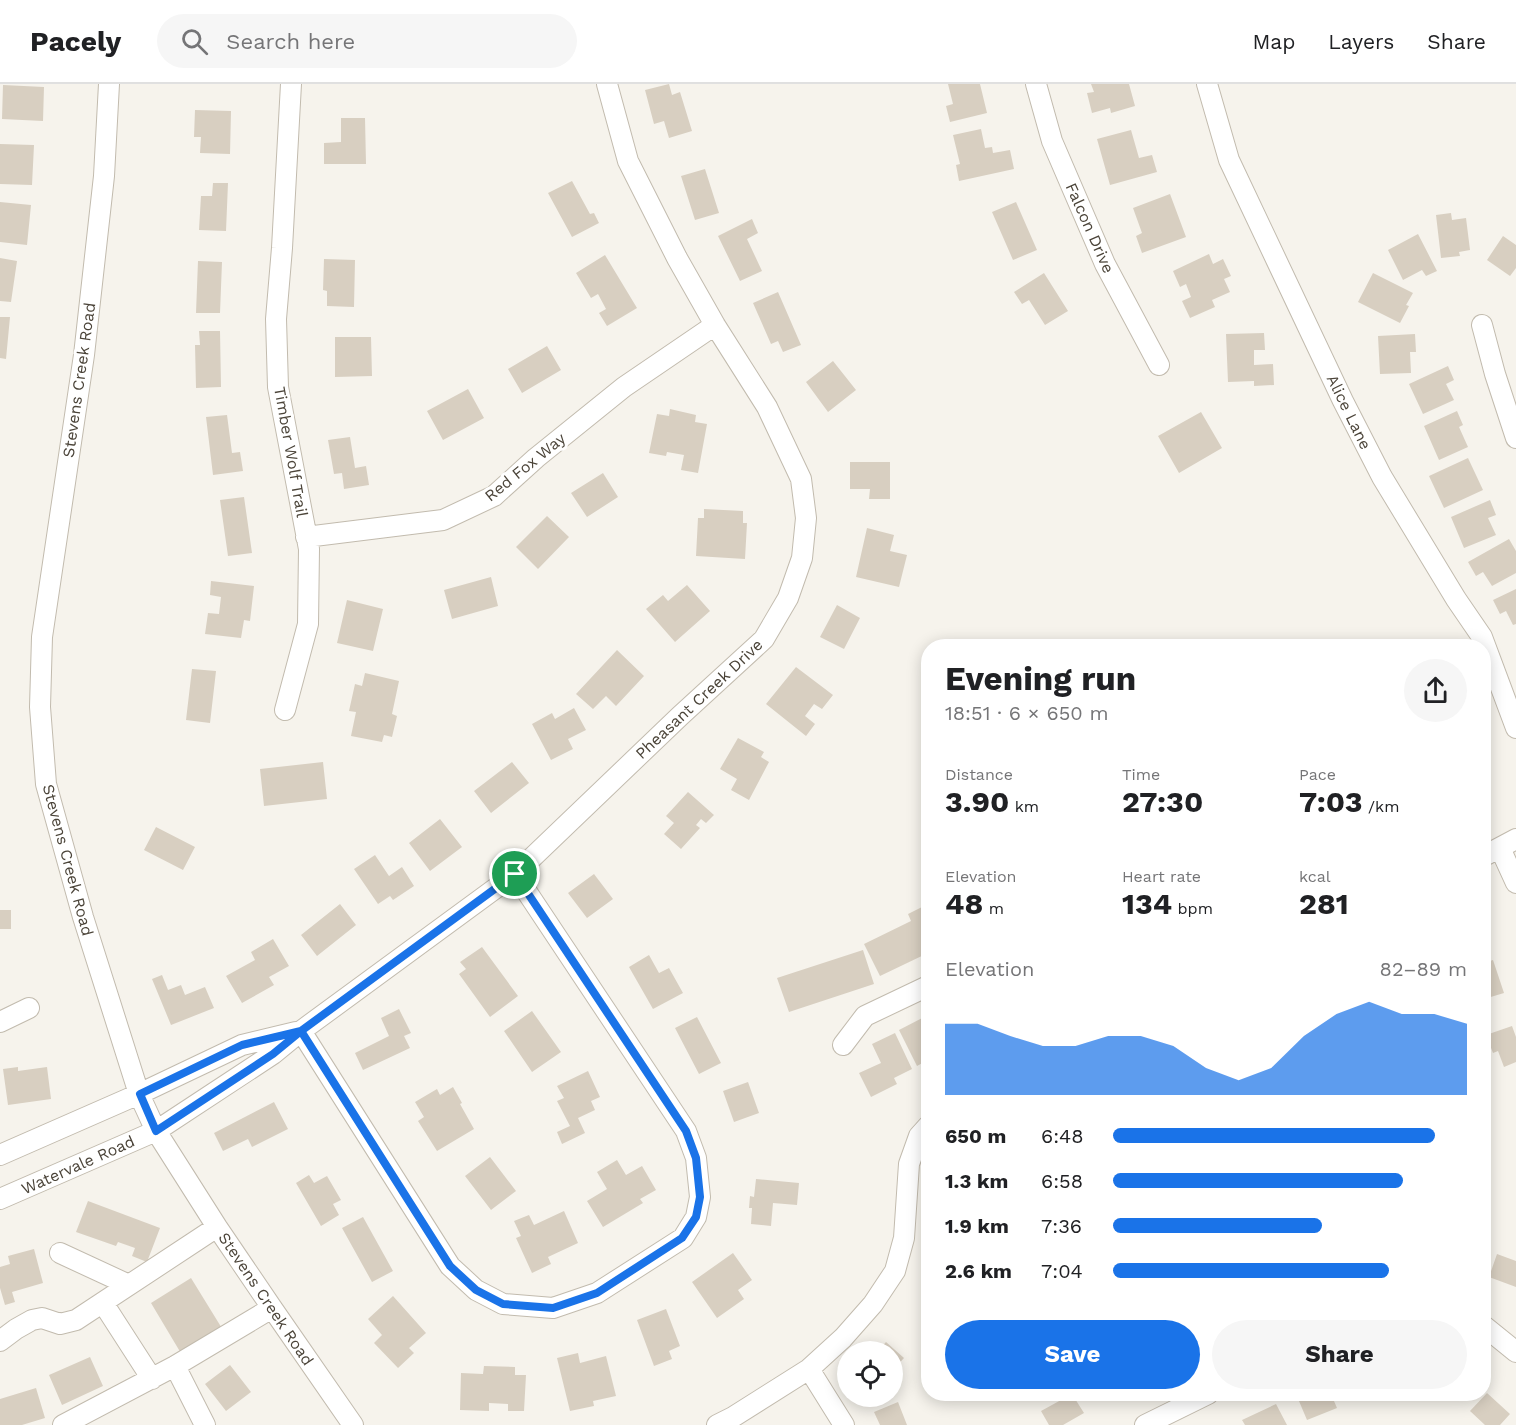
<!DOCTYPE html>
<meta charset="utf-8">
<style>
body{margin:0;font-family:"Work Sans",sans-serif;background:#f6f6f6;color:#202124;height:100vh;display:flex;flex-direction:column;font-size:22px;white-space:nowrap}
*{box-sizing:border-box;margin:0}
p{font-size:20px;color:#757577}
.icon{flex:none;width:33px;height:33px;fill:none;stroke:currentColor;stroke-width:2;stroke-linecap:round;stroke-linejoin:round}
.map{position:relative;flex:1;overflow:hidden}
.sheet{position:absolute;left:921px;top:555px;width:570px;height:762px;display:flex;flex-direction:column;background:#fff;border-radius:24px;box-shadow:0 3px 15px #0003}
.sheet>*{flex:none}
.buttons{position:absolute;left:837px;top:1257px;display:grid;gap:12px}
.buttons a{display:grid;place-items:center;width:66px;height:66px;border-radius:50%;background:#fff;box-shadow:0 3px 15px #0003;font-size:30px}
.pin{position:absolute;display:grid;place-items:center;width:51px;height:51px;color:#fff;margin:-26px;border:3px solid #fff;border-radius:50%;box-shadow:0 2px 6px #0007}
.round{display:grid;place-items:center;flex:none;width:63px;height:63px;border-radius:32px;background:#f6f6f6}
.summary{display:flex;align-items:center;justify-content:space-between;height:102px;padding:0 24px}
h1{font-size:33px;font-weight:700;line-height:45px}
.metrics{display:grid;grid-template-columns:repeat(3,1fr);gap:9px;height:102px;padding:6px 24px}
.metrics div{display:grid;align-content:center}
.metrics b{font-size:30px;font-weight:700}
.metrics small{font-size:16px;font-weight:400}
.metrics p{font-size:16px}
.chart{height:168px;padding:12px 24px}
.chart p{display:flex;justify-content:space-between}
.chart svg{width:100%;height:108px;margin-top:6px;fill:#1a73e8;opacity:.7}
.cta{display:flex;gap:12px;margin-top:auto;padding:12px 24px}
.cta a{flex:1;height:69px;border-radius:36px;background:#1a73e8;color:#fff;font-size:24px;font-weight:700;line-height:69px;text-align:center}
.cta a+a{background:#f6f6f6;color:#202124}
ul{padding:0 24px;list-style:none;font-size:20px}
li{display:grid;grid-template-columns:96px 72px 1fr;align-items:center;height:45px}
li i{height:15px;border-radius:8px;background:#1a73e8}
header{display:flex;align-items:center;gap:36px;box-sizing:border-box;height:84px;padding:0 30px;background:#fff;border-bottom:2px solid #e0e0e0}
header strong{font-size:28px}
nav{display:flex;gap:33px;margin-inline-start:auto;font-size:21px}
.search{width:420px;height:54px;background:#f6f6f6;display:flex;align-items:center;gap:15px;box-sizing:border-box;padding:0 21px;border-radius:33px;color:#757577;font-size:22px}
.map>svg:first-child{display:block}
.building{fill:#d8cfc1}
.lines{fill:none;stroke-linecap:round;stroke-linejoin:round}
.minor-casing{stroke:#c2bbae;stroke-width:22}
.minor{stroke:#fff;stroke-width:20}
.route-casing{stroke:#fff;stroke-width:12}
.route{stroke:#1a73e8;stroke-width:8}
.labels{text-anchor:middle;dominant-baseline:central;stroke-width:6;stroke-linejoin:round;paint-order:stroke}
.street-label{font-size:16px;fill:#4b4439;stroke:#fff}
</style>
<header>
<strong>Pacely</strong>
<div class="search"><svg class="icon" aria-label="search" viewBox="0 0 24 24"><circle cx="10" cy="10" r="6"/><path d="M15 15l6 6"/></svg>Search here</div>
<nav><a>Map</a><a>Layers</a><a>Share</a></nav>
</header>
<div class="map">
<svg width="1516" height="1341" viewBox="0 0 1516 1341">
<rect width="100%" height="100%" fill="#f6f3ec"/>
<!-- building -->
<path class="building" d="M 669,0 L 672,11 L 680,8 L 692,47 L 669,54 L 664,37 L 654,40 L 645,6 Z
M 948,0 L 980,0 L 987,29 L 950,38 L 946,22 L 953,20 Z
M 1091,0 L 1129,0 L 1135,22 L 1111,29 L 1110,24 L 1092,29 L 1087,9 L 1094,8 Z
M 3,1 L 44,3 L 43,37 L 2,35 Z
M 195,26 L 231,27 L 230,70 L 200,69 L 201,53 L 194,53 Z
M 341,34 L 365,34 L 366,80 L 324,80 L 324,59 L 341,58 Z
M 981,45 L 985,64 L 992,63 L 993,69 L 1010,66 L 1014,85 L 959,97 L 956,81 L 960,80 L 953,51 Z
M 1131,46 L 1139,74 L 1152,71 L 1157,88 L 1110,101 L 1097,55 Z
M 0,60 L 34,61 L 32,101 L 0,100 Z
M 705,85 L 719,129 L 695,136 L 681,92 Z
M 572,97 L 590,130 L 594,129 L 599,139 L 572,153 L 548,109 Z
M 213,99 L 228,99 L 226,147 L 199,146 L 201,112 L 212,112 Z
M 1170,110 L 1186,153 L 1142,169 L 1136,152 L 1142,149 L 1133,124 Z
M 0,118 L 31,121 L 27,161 L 0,158 Z
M 1016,118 L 1037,166 L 1013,176 L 992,128 Z
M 1451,129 L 1452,136 L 1466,134 L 1470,166 L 1459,168 L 1460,172 L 1441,174 L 1436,131 Z
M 752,135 L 758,149 L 747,155 L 762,187 L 740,197 L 718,152 Z
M 1418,150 L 1437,187 L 1426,192 L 1422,186 L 1403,196 L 1388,166 Z
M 1503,152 L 1516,161 L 1516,184 L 1510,192 L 1487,176 Z
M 1209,170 L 1213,180 L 1223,175 L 1231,192 L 1224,195 L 1230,208 L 1212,216 L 1215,223 L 1190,234 L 1182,217 L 1191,213 L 1186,200 L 1180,203 L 1173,187 Z
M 605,171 L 637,224 L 607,242 L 599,229 L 606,225 L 598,210 L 591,214 L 576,189 Z
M 0,174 L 17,177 L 11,218 L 0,217 Z
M 324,175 L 355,176 L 354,223 L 327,222 L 327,207 L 323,206 Z
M 198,177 L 222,178 L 220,229 L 196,229 Z
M 1044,189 L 1068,227 L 1045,241 L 1029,216 L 1022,220 L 1014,208 Z
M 1373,189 L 1413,209 L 1406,221 L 1409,222 L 1400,239 L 1358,218 Z
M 778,208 L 801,261 L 783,268 L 778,257 L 771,260 L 753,219 Z
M 0,233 L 10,233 L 6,275 L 0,274 Z
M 199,247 L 220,247 L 221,303 L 196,304 L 195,261 L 200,261 Z
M 1264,249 L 1265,266 L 1254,266 L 1254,281 L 1273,280 L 1274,301 L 1254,302 L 1254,297 L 1228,298 L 1226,250 Z
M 1415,250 L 1416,268 L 1410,268 L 1411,289 L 1380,290 L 1378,252 Z
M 335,253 L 371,253 L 372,292 L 335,293 Z
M 547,262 L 561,286 L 522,309 L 508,285 Z
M 833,277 L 856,306 L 828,328 L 806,298 Z
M 1448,282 L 1454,296 L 1446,300 L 1454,316 L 1423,330 L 1409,300 Z
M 468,305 L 484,334 L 443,356 L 427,327 Z
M 670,325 L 696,331 L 695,338 L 707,340 L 698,389 L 681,386 L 684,371 L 667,368 L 666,372 L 649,369 L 657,330 L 669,332 Z
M 1457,327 L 1463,341 L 1459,343 L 1468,363 L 1439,376 L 1424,342 Z
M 1201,328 L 1222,364 L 1179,389 L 1158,352 Z
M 227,331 L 232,369 L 240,368 L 243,387 L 213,391 L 206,333 Z
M 350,353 L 355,384 L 366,382 L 369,401 L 344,405 L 342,389 L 334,390 L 328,356 Z
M 1468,374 L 1483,406 L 1444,424 L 1429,392 Z
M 850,378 L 890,378 L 890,415 L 869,415 L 870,405 L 850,405 Z
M 603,389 L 618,413 L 587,433 L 571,409 Z
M 244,413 L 252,469 L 228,472 L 220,416 Z
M 1490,416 L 1496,431 L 1488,434 L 1496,451 L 1464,464 L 1451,433 Z
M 704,425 L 743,427 L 743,439 L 747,439 L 745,475 L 696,472 L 698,434 L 704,434 Z
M 547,432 L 569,453 L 538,485 L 516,463 Z
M 867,444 L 894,451 L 890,467 L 907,471 L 899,503 L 856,493 Z
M 1509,455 L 1516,467 L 1516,489 L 1492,502 L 1483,488 L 1476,492 L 1468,478 Z
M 491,493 L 498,522 L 452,535 L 444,506 Z
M 211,497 L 254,502 L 250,537 L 244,536 L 241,554 L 205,550 L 208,529 L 219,530 L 221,513 L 210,511 Z
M 687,501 L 710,527 L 675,558 L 646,525 L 663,511 L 668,517 Z
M 1516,505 L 1516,540 L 1513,541 L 1506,527 L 1500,530 L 1493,516 Z
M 347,516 L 383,525 L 373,567 L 337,559 Z
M 837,521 L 860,534 L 844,565 L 820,553 Z
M 617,566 L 644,592 L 616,622 L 606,612 L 593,625 L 576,610 Z
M 796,583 L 833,611 L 822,625 L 814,620 L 805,632 L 815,640 L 806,652 L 766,620 Z
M 192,585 L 216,587 L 210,639 L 186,636 Z
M 365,589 L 399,597 L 392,630 L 397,632 L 392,653 L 384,651 L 382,658 L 351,652 L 356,628 L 349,627 L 355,600 L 362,602 Z
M 574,624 L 586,646 L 568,655 L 573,665 L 551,676 L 532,640 L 552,629 L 555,635 Z
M 738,654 L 764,668 L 761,673 L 769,678 L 749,716 L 731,706 L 737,695 L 720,685 Z
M 323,678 L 327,715 L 264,722 L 260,685 Z
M 512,678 L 529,699 L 491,729 L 474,707 Z
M 688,708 L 714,731 L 706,739 L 701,735 L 696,741 L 700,744 L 681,765 L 664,750 L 674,739 L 666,732 Z
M 440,735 L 462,763 L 430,787 L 409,759 Z
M 156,743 L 195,763 L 183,786 L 144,766 Z
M 375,771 L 389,792 L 402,783 L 414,802 L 393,816 L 390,812 L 378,820 L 354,785 Z
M 594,790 L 613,815 L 587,834 L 568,809 Z
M 340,820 L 356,841 L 317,872 L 301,851 Z
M 928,820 L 928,869 L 880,892 L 864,860 L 911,837 L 908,830 Z
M 0,826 L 11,826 L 11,845 L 0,845 Z
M 273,855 L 289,882 L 269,893 L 274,901 L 242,919 L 226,892 L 255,876 L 251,868 Z
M 482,863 L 518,912 L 490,933 L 459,890 L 466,885 L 460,878 Z
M 863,866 L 874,900 L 789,928 L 777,894 Z
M 649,871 L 659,889 L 669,884 L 683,909 L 653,925 L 629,883 Z
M 1493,876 L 1504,909 L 1484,915 L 1484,879 Z
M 162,891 L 168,906 L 181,901 L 185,911 L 205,903 L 214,924 L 171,941 L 152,895 Z
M 399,925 L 411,949 L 404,952 L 410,964 L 363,986 L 355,969 L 389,952 L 381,934 Z
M 532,927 L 561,968 L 532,988 L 504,947 Z
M 928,931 L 928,976 L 917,982 L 899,946 Z
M 697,933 L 721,979 L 699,990 L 675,944 Z
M 1512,942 L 1516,953 L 1516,978 L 1504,983 L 1498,967 L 1493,969 L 1486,951 Z
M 895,949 L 912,985 L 894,994 L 897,1000 L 871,1013 L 859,989 L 881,979 L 872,960 Z
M 18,983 L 18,987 L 47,983 L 51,1015 L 8,1021 L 3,985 Z
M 588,987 L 600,1013 L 591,1017 L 595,1026 L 578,1034 L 585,1049 L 562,1060 L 557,1048 L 570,1042 L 557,1017 L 564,1014 L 557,1002 Z
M 748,998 L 759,1029 L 734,1038 L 723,1007 Z
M 453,1003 L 462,1019 L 460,1020 L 474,1045 L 437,1067 L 418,1037 L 424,1033 L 415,1018 L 437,1005 L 440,1011 Z
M 274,1018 L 288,1045 L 252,1063 L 248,1055 L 223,1067 L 214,1049 Z
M 490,1073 L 516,1107 L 491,1126 L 465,1092 Z
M 617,1076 L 626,1091 L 642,1082 L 656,1106 L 640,1115 L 643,1119 L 603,1143 L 587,1117 L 607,1105 L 597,1088 Z
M 309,1091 L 314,1099 L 327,1092 L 341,1116 L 333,1120 L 339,1131 L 321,1142 L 296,1099 Z
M 756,1095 L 799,1099 L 797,1121 L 773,1119 L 771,1142 L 751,1140 L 752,1124 L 749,1124 L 750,1112 L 754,1113 Z
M 88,1117 L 160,1144 L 147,1178 L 132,1172 L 135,1164 L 118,1158 L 116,1162 L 76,1148 Z
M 564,1127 L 578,1159 L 548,1173 L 551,1180 L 532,1189 L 516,1154 L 521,1152 L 514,1137 L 529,1131 L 534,1141 Z
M 363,1133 L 393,1187 L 372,1198 L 342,1144 Z
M 34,1165 L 43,1199 L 12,1208 L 15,1218 L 5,1221 L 0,1204 L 0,1183 L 10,1180 L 8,1172 Z
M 733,1169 L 752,1196 L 738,1206 L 744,1215 L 717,1234 L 692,1198 Z
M 1497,1170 L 1516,1177 L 1516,1203 L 1489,1193 Z
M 191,1194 L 223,1246 L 182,1271 L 151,1219 Z
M 393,1212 L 426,1249 L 409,1264 L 414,1269 L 398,1284 L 374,1259 L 382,1251 L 368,1235 Z
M 666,1225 L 680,1262 L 669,1267 L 672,1275 L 654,1282 L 637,1236 Z
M 886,1258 L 904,1274 L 892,1287 L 892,1268 L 877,1268 Z
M 578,1269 L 580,1279 L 606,1272 L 616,1312 L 593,1317 L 594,1322 L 570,1327 L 557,1274 Z
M 90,1273 L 103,1302 L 62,1321 L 49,1291 Z
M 230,1281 L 251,1308 L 226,1327 L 205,1300 Z
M 484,1282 L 515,1283 L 515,1291 L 526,1291 L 524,1327 L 508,1327 L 508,1320 L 489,1319 L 489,1327 L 460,1326 L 461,1289 L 483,1290 Z
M 36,1304 L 45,1334 L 22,1341 L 0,1341 L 0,1315 Z
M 1487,1309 L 1510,1330 L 1500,1341 L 1485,1341 L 1470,1327 Z
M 1072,1310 L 1084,1329 L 1063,1341 L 1049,1341 L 1041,1327 Z
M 1296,1310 L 1331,1310 L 1337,1324 L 1307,1336 Z
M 898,1318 L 907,1341 L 880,1341 L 874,1328 Z
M 1276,1320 L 1287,1341 L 1245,1341 L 1242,1336 Z"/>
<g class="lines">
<!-- minor casing -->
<g class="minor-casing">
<path id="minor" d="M 109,0 L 104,92 L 84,271 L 42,553 L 40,623 L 46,700 L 83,833 L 139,1010 L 156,1047 L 217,1143 L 272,1224 L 353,1341
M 1036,0 L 1052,57 L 1105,180 L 1159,281
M 1207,0 L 1229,76 L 1343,317 L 1382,393 L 1456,515 L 1482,553 L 1516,644
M 1482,241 L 1495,290 L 1516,354
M 306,453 L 443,436 L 494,412 L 536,374 L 624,303 L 715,241
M 285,626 L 308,540 L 309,465 L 278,303 L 276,235 L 282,164 L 291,0
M 1500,764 L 1516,799
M 1484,772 L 1516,755
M 0,938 L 29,924
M 301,947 L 450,1182 L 476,1206 L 503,1220 L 553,1224 L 597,1209 L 683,1154 L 696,1133 L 700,1113 L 696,1074 L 686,1047 L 515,790
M 843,961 L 865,932 L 928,902
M 0,1071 L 139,1010 L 242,961 L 296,948
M 0,1115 L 156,1047 L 273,970 L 301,947 L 515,790 L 680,632 L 764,555 L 788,514 L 802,474 L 806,434 L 801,395 L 767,323 L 715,241 L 677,174 L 628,77 L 607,0
M 60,1169 L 129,1201
M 103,1219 L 152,1295
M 1484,1242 L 1516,1268
M 0,1257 L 16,1245 L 32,1236 L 42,1234 L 60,1240 L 76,1236 L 217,1143
M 175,1282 L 205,1341
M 809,1285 L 844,1341
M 63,1341 L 175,1282 L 272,1224
M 717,1341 L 733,1333 L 809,1285 L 843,1254 L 873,1220 L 895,1187 L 904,1154 L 909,1080 L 919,1052 L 928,1042
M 1145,1341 L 1208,1310"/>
</g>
<!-- minor -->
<use href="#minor" class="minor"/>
</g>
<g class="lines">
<!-- route casing -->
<g class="route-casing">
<path id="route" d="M 515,790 L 301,947 L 242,961 L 140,1010 L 156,1047 L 273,970 L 301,947 L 450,1182 L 476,1206 L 503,1220 L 553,1224 L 597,1209 L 682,1154 L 696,1133 L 700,1113 L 696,1074 L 686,1047 L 515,790"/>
</g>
<!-- route -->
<use href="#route" class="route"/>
</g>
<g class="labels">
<!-- street labels -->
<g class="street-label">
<text transform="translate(1090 144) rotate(66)">Falcon Drive</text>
<text transform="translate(79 296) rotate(-82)">Stevens Creek Road</text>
<text transform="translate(1349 328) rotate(64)">Alice Lane</text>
<text transform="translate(291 368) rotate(80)">Timber Wolf Trail</text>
<text transform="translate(525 383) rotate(-39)">Red Fox Way</text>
<text transform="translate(699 615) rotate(-43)">Pheasant Creek Drive</text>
<text transform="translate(68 776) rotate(75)">Stevens Creek Road</text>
<text transform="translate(78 1081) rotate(-24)">Watervale Road</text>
<text transform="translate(266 1215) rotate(56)">Stevens Creek Road</text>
</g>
</g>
</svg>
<div class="buttons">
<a><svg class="icon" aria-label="locate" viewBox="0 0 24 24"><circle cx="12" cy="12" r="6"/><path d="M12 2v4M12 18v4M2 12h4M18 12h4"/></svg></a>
</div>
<div class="pin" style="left:515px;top:790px;background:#1e9e55"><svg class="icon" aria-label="arrive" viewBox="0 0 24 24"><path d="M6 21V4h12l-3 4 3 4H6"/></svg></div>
<section class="sheet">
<div class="summary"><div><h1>Evening run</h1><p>18:51 · 6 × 650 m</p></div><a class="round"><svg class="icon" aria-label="share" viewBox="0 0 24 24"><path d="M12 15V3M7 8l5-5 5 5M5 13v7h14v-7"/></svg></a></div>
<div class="metrics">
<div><p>Distance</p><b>3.90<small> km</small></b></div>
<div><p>Time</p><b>27:30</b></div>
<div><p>Pace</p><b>7:03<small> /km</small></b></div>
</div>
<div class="metrics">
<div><p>Elevation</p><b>48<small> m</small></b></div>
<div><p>Heart rate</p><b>134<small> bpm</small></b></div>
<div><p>kcal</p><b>281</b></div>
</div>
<div class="chart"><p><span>Elevation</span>82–89 m</p>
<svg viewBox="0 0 160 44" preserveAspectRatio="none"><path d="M0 44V15L10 15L20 20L30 24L40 24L50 20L60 20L70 24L80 33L90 38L100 33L110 20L120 11L130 6L140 11L150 11L160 15V44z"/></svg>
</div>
<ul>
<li><b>650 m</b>6:48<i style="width:91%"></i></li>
<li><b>1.3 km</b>6:58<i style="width:82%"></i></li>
<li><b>1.9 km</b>7:36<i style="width:59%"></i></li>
<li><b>2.6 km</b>7:04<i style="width:78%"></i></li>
</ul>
<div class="cta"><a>Save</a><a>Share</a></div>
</section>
</div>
